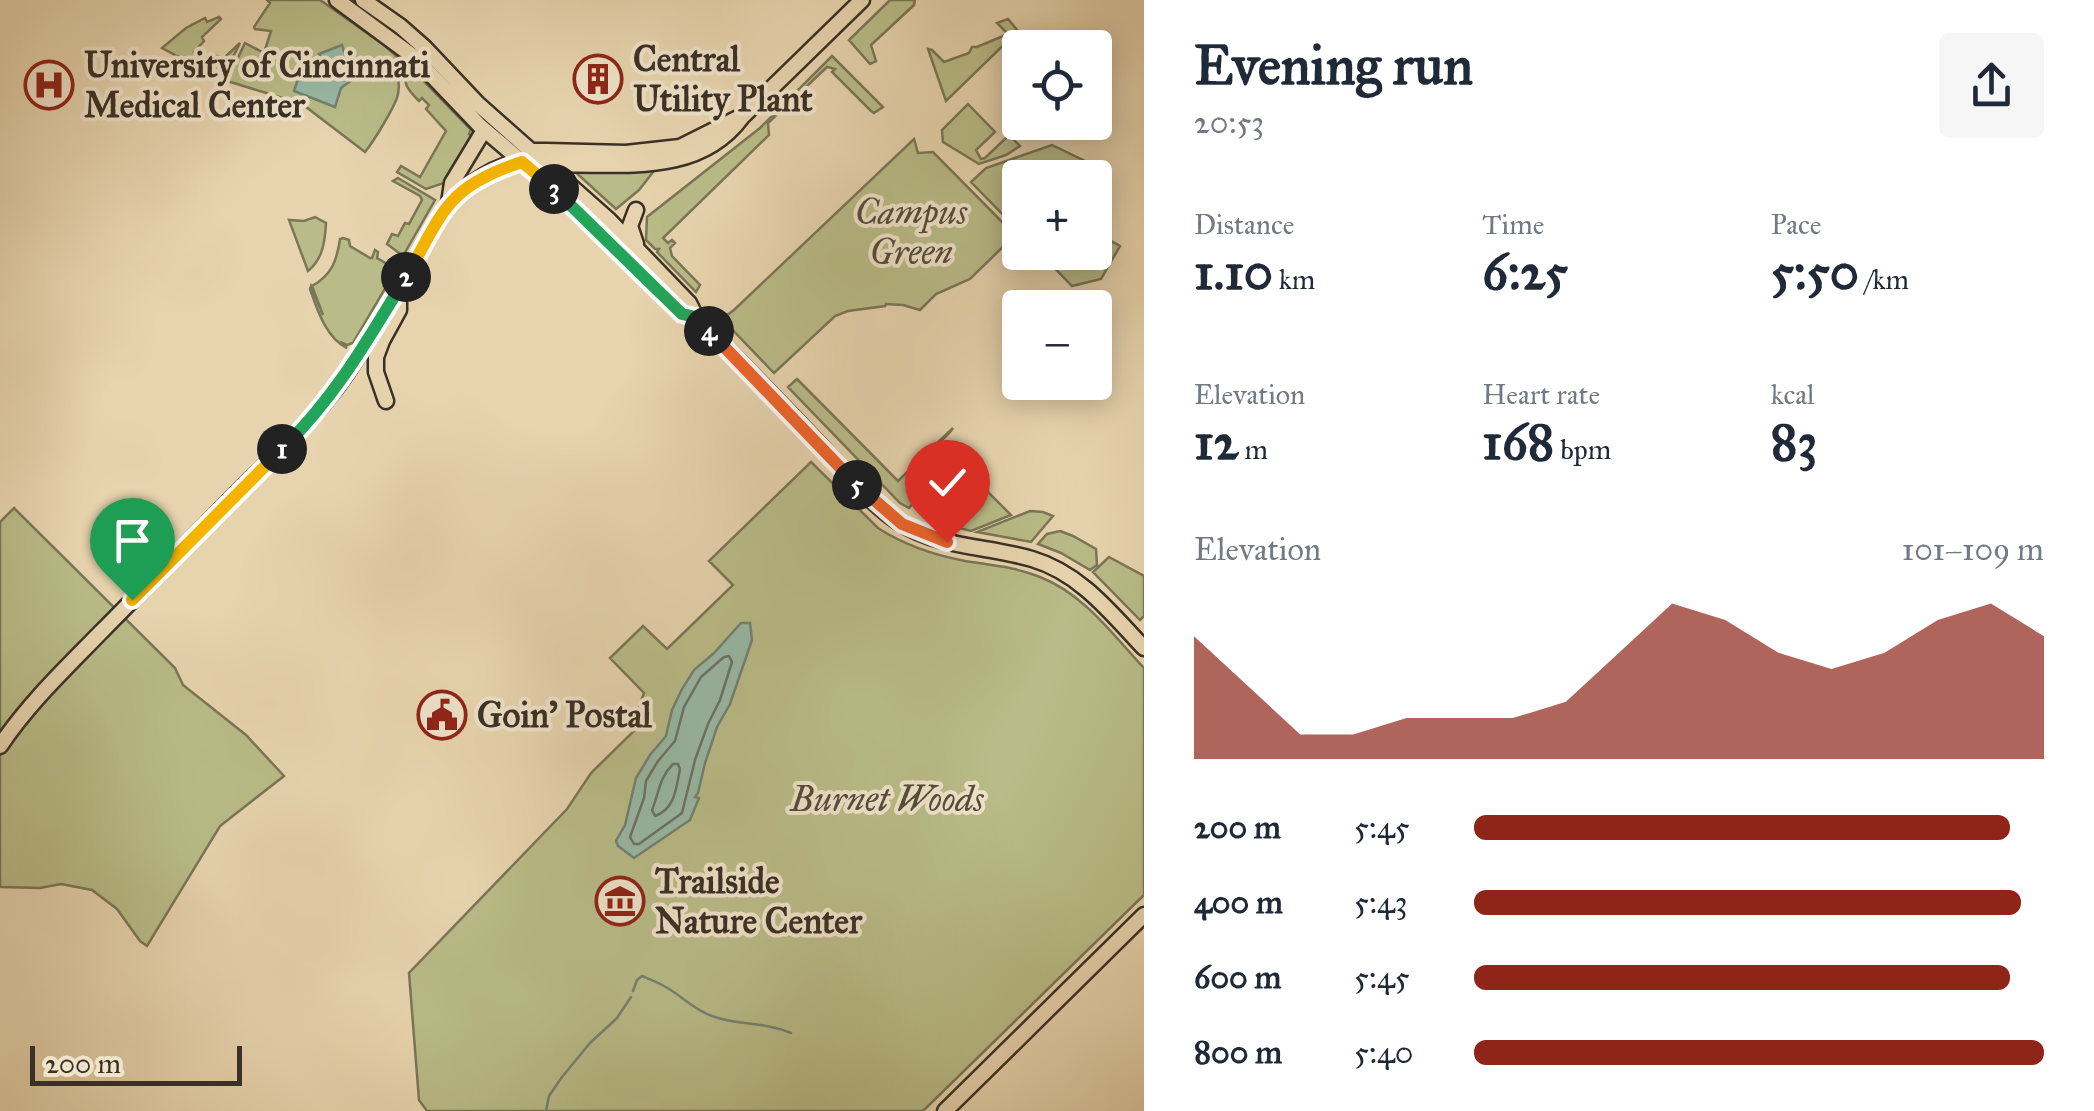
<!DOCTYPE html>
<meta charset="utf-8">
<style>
body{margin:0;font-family:"IM FELL Great Primer",serif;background:#f6f6f7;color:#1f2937;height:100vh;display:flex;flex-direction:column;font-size:38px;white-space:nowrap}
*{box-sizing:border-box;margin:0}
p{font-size:32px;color:#747a83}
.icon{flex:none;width:55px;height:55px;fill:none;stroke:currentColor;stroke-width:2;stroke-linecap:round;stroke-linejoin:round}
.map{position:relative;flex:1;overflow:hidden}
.details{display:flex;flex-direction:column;background:#fff;width:950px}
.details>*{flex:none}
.controls{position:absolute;left:1002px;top:30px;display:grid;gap:20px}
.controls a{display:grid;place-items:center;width:110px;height:110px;border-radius:10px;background:#fff;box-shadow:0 5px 25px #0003;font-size:50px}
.scale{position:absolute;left:30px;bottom:25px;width:212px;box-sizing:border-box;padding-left:10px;border:5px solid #3a3026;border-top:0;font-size:28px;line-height:35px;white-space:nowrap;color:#3a3026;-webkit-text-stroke:8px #efe3ca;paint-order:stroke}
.pin{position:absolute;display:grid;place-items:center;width:85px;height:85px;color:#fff;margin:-102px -42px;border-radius:50% 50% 50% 0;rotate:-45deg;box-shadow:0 0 10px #0007}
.pin .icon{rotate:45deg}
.km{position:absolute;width:50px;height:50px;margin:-25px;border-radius:50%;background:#222;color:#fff;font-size:28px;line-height:50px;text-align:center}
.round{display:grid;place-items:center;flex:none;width:105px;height:105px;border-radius:10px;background:#f6f6f7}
.overview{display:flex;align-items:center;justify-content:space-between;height:170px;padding:0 50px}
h1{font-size:55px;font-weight:700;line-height:75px}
.stats{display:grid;grid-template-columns:repeat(3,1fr);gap:15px;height:170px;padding:10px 50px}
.stats div{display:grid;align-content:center}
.stats b{font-size:50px;font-weight:700}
.stats small{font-size:28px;font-weight:400}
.stats p{font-size:28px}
.chart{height:280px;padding:20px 50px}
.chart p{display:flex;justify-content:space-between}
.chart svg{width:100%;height:180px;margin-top:10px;fill:#8f2418;opacity:.7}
ul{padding:0 50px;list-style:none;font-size:32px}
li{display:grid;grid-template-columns:160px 120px 1fr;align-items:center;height:75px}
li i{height:25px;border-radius:12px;background:#8f2418}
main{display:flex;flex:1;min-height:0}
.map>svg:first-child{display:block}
.green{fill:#b9bc88;stroke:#7a7657;stroke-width:2.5}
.water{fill:#98b9a6;stroke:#728273;stroke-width:2.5}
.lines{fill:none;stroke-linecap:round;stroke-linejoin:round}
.shore{stroke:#697466;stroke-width:2.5}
.stream{stroke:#728273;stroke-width:2.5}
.major-casing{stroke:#3a3026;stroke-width:19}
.major{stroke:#e7d4ae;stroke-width:14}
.split-1-casing{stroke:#fff;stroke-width:20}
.split-2-casing{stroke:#fff;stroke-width:20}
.split-3-casing{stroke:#fff;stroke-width:20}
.split-4-casing{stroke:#fff;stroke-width:20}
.split-5-casing{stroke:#fff;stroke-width:20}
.split-6-casing{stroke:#fff;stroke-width:20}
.split-1{stroke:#f5b400;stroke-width:12}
.split-2{stroke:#22a559;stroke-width:12}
.split-3{stroke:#f5b400;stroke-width:12}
.split-4{stroke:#22a559;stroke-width:12}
.split-5{stroke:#f0652b;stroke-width:12}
.split-6{stroke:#f0652b;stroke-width:12}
.labels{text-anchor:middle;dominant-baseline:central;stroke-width:8;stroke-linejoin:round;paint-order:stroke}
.poi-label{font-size:35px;font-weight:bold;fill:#3a3026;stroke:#efe3ca;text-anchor:start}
.park-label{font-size:35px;font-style:italic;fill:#534c3a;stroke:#efe3ca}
</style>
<main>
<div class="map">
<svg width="1144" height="1111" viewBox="0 0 1144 1111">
<rect width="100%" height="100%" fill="#e7d4ae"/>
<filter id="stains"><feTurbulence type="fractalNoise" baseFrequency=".002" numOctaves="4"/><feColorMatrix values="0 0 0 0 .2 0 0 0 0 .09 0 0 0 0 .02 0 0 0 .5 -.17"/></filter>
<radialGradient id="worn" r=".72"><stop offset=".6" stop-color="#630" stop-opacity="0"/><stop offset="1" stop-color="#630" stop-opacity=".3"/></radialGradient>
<!-- green -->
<path class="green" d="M 267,0 L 320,0 L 384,45 L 403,62 C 394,77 401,80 398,94 C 396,105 374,141 365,152 L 302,104 L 227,81 L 245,43 L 264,53 L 271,31 L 255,29 L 254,27 L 270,3 Z
M 890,0 L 915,0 L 914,5 L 871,45 L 876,61 L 870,64 L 849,40 Z
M 219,17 L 221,19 L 202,37 L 204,41 L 194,52 L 208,64 L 217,56 L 224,58 L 240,43 L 230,63 L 228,63 L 222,80 L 162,48 L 186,28 L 205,18 L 207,22 Z
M 1008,19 L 1018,31 L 946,101 L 928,49 L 932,50 L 944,62 L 969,53 L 972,47 L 977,47 L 1008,34 L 997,23 Z
M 832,56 L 883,107 L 874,113 L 871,111 L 832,72 L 835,69 L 827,67 L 768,123 L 769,135 L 663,238 L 668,243 L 672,240 L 675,243 L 670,248 L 672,256 L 700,285 L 696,292 L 657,252 L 659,249 L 655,249 L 646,240 L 647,217 L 760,128 Z
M 410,67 L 471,130 L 469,134 L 472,136 L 444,183 L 426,189 L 397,172 L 401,166 L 420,177 L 446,131 L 426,109 L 429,105 L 422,98 L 419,101 C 408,90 400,82 410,67 Z
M 968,104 L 995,132 L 976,150 L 981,159 L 985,158 L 1009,135 L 1020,146 L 1006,155 L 979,164 L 943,142 L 942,130 Z
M 914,139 L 918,153 L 933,152 L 1015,235 L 970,279 L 936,294 L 920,310 L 903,305 L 886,304 L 885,306 L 848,311 L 835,316 L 774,373 L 722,319 L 734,310 Z
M 1052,145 L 1089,163 L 1102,188 L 1095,195 L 1095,178 L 1020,178 L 1020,232 L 971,182 L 986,168 Z
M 572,169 L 651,170 L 653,172 L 639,190 L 616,209 Z
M 398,178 L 435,200 L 403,256 L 387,244 L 392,234 L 398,236 L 405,223 L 409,224 L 422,200 L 420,196 L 393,181 Z
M 315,217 L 326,223 C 325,241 323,259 308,271 L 289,220 L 304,221 Z
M 1095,232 L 1120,246 L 1101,279 L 1072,286 L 1040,253 L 1095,252 Z
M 343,238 L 349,240 L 350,246 L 370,258 L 372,258 L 375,250 L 378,252 L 377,258 L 391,266 L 394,262 L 399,265 L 353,343 L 347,345 L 340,342 L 347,348 C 326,338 317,309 310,289 L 311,286 L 323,315 L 312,286 C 332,275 337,260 340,239 Z
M 797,379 L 898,481 L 953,428 C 948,436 937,443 931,452 C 920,469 927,489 909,508 L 900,503 L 788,387 Z
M 948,456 L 953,457 L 976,480 L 974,482 L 983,491 L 985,489 L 1011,515 L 971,531 L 932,521 L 930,511 L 935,501 L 943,461 Z
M 811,462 L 878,528 C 904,545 934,555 965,561 C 990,565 1016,567 1040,577 C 1084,594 1113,635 1144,668 L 1144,895 L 923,1111 L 427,1111 L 419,1100 L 409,973 L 567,809 L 591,773 L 638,727 L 635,717 L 644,693 L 610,658 L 643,626 L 667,649 L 733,585 L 709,561 Z
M 14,508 L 175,668 L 183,685 L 246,735 L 284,776 L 220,826 L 147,946 L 140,941 L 117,909 L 92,890 L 61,884 L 40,888 L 0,887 L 0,522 Z
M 1030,511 L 1043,512 L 1053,516 L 1031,542 L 977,532 Z
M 1060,531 L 1073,536 L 1096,549 L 1097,565 L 1090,570 L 1061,553 L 1038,544 L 1047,534 Z
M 1109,557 L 1144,576 L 1144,616 L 1140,620 L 1093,572 Z"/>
<!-- water -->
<path class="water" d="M 342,45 L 353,79 L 341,88 L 335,107 L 294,91 L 300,73 L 318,78 L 327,68 L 319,54 Z
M 741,623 L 750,623 L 752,640 L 730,704 L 717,727 L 705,763 L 698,793 L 695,797 L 699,798 L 690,820 L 634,858 L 618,846 L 616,841 L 625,825 L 636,778 L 650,755 L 666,736 L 672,710 L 682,689 L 694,670 L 714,653 Z"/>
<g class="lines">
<!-- shore -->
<path class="shore" d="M 729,656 L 732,662 L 720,700 L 708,724 L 695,760 L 682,813 L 639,844 L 634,844 L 630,837 L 644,798 L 646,781 L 658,761 L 675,741 L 684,707 L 701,677 L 724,657 Z
M 678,764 L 680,769 C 676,789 675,809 655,816 L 652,810 C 659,793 659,778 673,764 Z"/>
<!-- stream -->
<path class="stream" d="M 633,991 L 637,980 L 642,976 C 649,979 657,982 664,986 C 681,995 694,1010 712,1016 C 739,1026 762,1021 791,1033
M 546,1111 L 549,1096 L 562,1077 L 590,1043 L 617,1018 L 631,997"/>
<!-- major casing -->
<g class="major-casing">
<path id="major" d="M 337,0 L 414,57 L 480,126 L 567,200 L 682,314 L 696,317
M 363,0 L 400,26 L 425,48 L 478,104 L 609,220 L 689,303 L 696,317 L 706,328 C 744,366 781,404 818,443 C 843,470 869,503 900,523 C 940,548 988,546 1032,559 C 1080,573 1111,613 1144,648
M 530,154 L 533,151 L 546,151 L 626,153 L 680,147 L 740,117
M 449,203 L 452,183 L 484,130
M 636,210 L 630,226 L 636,244
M 386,401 L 376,372 L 376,357 L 382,341 L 399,310 L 399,289
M 0,746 C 28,704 65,669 100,633 C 150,583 198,532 248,482 C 288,443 328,405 357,357 C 376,327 395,297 412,266 C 429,234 443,204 474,182 C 487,173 506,163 522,162 C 532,161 543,166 552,165 C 618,162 697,178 742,117 L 862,0
M 945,1111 L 1144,915"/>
</g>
<!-- major -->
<use href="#major" class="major"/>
</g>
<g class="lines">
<!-- split-1 casing -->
<g class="split-1-casing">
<path id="split-1" d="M 132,600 L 282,449"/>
</g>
<!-- split-2 casing -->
<g class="split-2-casing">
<path id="split-2" d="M 282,449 C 336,396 367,341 406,277"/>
</g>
<!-- split-3 casing -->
<g class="split-3-casing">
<path id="split-3" d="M 406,277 C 443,213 445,187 522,162 L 554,189"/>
</g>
<!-- split-4 casing -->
<g class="split-4-casing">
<path id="split-4" d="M 554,189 L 682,314 L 696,317 L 709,331"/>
</g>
<!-- split-5 casing -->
<g class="split-5-casing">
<path id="split-5" d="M 709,331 L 857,485"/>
</g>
<!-- split-6 casing -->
<g class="split-6-casing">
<path id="split-6" d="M 857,485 L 902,524 L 947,542"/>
</g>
<!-- split-1 -->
<use href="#split-1" class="split-1"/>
<!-- split-2 -->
<use href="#split-2" class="split-2"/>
<!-- split-3 -->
<use href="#split-3" class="split-3"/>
<!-- split-4 -->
<use href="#split-4" class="split-4"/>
<!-- split-5 -->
<use href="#split-5" class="split-5"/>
<!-- split-6 -->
<use href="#split-6" class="split-6"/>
</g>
<!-- icons -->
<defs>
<g id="building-ring" transform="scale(2.5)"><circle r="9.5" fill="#efe3ca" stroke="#8f2418" stroke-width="1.5"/><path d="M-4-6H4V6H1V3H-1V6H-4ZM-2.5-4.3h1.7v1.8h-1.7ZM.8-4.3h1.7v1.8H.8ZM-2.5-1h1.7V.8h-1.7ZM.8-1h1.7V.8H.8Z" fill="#8f2418"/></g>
<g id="hospital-ring" transform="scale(2.5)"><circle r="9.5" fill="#efe3ca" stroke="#8f2418" stroke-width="1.5"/><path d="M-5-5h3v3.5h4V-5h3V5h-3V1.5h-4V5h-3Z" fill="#8f2418"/></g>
<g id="civic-ring" transform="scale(2.5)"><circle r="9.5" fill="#efe3ca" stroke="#8f2418" stroke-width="1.5"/><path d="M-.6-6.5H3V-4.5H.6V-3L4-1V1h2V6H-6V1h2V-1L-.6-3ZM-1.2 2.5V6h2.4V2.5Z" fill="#8f2418"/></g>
<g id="museum-ring" transform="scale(2.5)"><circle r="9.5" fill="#efe3ca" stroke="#8f2418" stroke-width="1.5"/><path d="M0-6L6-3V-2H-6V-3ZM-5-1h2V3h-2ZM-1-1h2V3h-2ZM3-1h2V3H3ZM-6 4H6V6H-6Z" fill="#8f2418"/></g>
</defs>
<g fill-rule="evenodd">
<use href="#building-ring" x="598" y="79"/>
<use href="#hospital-ring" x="49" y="85"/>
<use href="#civic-ring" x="442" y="715"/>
<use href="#museum-ring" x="620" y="901"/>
</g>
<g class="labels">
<!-- poi labels -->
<g class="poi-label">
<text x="633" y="59">Central<tspan x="633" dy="40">Utility Plant</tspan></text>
<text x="84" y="65">University of Cincinnati<tspan x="84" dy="40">Medical Center</tspan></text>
<text x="477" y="715">Goin' Postal</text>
<text x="655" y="881">Trailside<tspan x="655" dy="40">Nature Center</tspan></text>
</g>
<!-- park labels -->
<g class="park-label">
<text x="911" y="212">Campus<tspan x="911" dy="40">Green</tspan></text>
<text x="887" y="799">Burnet Woods</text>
</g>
</g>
<rect width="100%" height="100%" filter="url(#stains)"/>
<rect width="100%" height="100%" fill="url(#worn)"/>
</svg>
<div class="controls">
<a><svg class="icon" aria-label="locate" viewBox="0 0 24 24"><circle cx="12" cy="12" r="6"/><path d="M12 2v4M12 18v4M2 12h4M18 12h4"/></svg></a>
<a>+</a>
<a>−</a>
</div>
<div class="scale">200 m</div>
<div class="pin" style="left:132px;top:600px;background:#1e9e55"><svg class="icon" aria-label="arrive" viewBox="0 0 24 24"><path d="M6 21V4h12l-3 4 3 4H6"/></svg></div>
<div class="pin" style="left:947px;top:542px;background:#d93025"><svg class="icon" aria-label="check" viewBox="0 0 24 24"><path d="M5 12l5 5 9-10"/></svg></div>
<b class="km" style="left:282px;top:449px">1</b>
<b class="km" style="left:406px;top:277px">2</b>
<b class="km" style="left:554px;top:189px">3</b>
<b class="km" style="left:709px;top:331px">4</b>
<b class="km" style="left:857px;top:485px">5</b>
</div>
<section class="details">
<div class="overview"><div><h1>Evening run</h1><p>20:53</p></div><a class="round"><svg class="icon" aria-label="share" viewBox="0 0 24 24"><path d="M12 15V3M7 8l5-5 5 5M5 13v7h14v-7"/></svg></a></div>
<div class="stats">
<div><p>Distance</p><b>1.10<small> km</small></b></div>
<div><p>Time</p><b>6:25</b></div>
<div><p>Pace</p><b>5:50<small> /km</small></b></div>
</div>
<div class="stats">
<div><p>Elevation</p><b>12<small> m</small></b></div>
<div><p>Heart rate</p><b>168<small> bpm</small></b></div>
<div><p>kcal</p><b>83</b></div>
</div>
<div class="chart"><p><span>Elevation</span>101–109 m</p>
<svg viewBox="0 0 160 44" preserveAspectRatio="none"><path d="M0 44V14L10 26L20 38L30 38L40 34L50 34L60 34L70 30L80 18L90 6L100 10L110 18L120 22L130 18L140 10L150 6L160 14V44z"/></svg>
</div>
<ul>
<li><b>200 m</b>5:45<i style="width:94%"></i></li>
<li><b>400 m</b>5:43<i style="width:96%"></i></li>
<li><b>600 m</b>5:45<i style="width:94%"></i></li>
<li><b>800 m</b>5:40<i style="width:100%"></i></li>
</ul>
</section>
</main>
